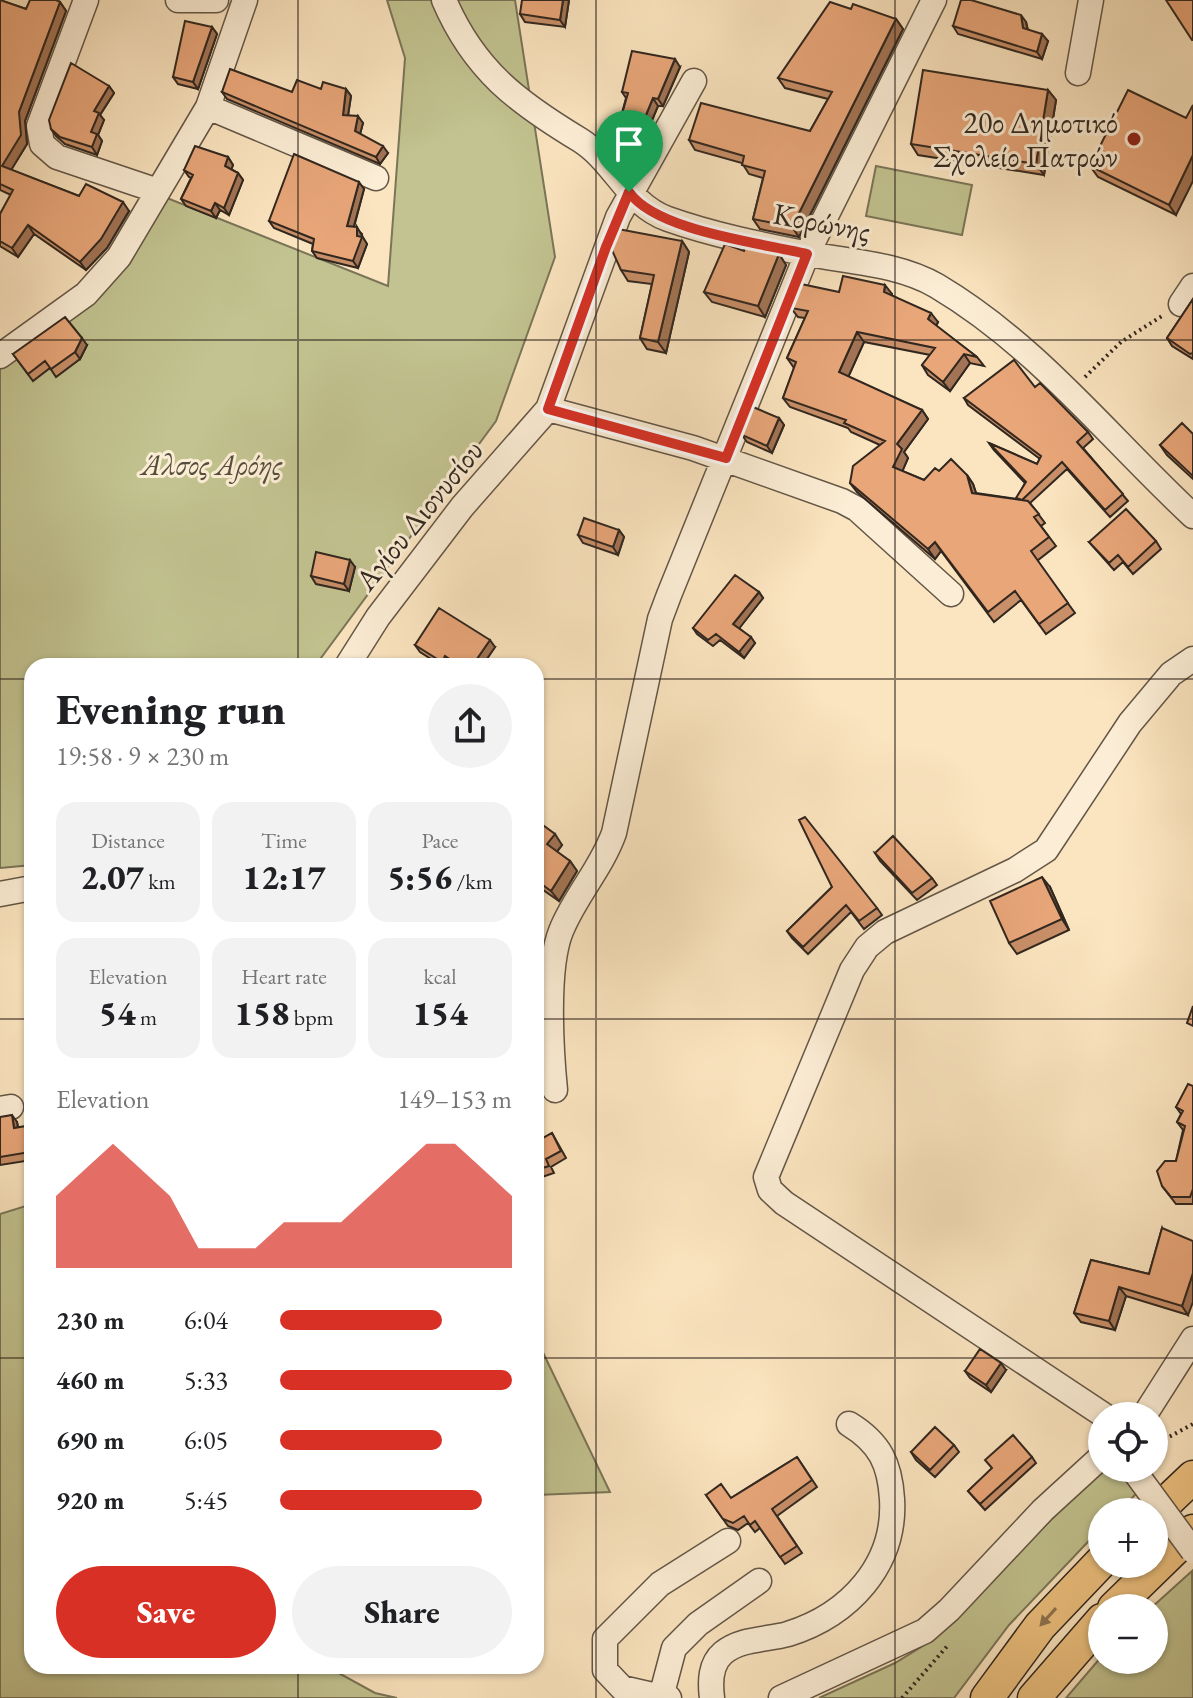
<!DOCTYPE html>
<meta charset="utf-8">
<style>
body{margin:0;font-family:"EB Garamond",serif;background:#f2f2f2;color:#202124;height:100vh;display:flex;flex-direction:column;font-size:30px;white-space:nowrap}
*{box-sizing:border-box;margin:0}
p{font-size:26px;color:#757577}
.icon{flex:none;width:44px;height:44px;fill:none;stroke:currentColor;stroke-width:2;stroke-linecap:round;stroke-linejoin:round}
.map{position:relative;flex:1;overflow:hidden}
.sheet{position:absolute;left:24px;top:658px;width:520px;height:1016px;display:flex;flex-direction:column;background:#fff;border-radius:24px;box-shadow:0 2px 6px #0004}
.sheet>*{flex:none}
.fabs{position:absolute;left:1088px;top:1402px;display:grid;gap:16px}
.fabs a{display:grid;place-items:center;width:80px;height:80px;border-radius:50%;background:#fff;box-shadow:0 2px 6px #0004;font-size:40px}
.pin{position:absolute;display:grid;place-items:center;width:68px;height:68px;color:#fff;margin:-82px -34px;border-radius:50% 50% 50% 0;rotate:-45deg;box-shadow:0 0 8px #0007}
.pin .icon{rotate:45deg}
.round{display:grid;place-items:center;flex:none;width:84px;height:84px;border-radius:42px;background:#f2f2f2}
.overview{display:flex;align-items:center;justify-content:space-between;height:136px;padding:0 32px}
h1{font-size:44px;font-weight:800;line-height:60px}
.stats{display:grid;grid-template-columns:repeat(3,1fr);gap:12px;height:136px;padding:8px 32px}
.stats div{display:grid;align-content:center;border-radius:20px;background:#f2f2f2;text-align:center}
.stats b{font-size:34px;font-weight:800}
.stats small{font-size:22px;font-weight:400}
.stats p{font-size:22px}
.chart{height:224px;padding:16px 32px}
.chart p{display:flex;justify-content:space-between}
.chart svg{width:100%;height:144px;margin-top:8px;fill:#d93025;opacity:.7}
.primary-button{display:flex;gap:16px;margin-top:auto;padding:16px 32px}
.primary-button a{flex:1;height:92px;border-radius:48px;background:#d93025;color:#fff;font-size:32px;font-weight:800;line-height:92px;text-align:center}
.primary-button a+a{background:#f2f2f2;color:#202124}
ul{padding:0 32px;list-style:none;font-size:26px}
li{display:grid;grid-template-columns:128px 96px 1fr;align-items:center;height:60px}
li i{height:20px;border-radius:10px;background:#d93025}
.map>svg:first-child{display:block}
.green{fill:#c2c390;stroke:#7a7558;stroke-width:2}
.lines{fill:none;stroke-linecap:round;stroke-linejoin:round}
.minor-casing{stroke:#645647;stroke-width:27}
.major-casing{stroke:#31271f;stroke-width:35}
.path{stroke:#31271f;stroke-width:4;stroke-dasharray:2 4;stroke-linecap:butt}
.minor{stroke:#fceed6;stroke-width:24}
.major{stroke:#eec280;stroke-width:32}
.minor-bridge-casing{stroke:#645647;stroke-width:27;stroke-linecap:butt}
.minor-bridge{stroke:#fceed6;stroke-width:24}
.wall{fill:#c88f68;stroke:#31271f;stroke-width:2}
.shaded-wall{fill:#a27455;stroke:#31271f;stroke-width:2}
.building{fill:#e8a679;stroke:#31271f;stroke-width:2}
.oneway{fill:#907450}
.route-casing{stroke:#fff;stroke-width:16}
.route{stroke:#d93025;stroke-width:10}
.grid{fill:none;stroke:#31271f;stroke-width:2;stroke-opacity:0.55}
.poi-dot{fill:#8f2418;stroke:#fceed6;stroke-width:3}
.labels{text-anchor:middle;dominant-baseline:central;stroke-width:6;stroke-linejoin:round;paint-order:stroke}
.poi-label{font-size:30px;fill:#31271f;stroke:#fceed6;text-anchor:end}
.street-label{font-size:30px;fill:#31271f;stroke:#fceed6}
.park-label{font-size:30px;font-style:italic;fill:#554e3b;stroke:#fceed6}
</style>
<div class="map">
<svg width="1193" height="1698" viewBox="0 0 1193 1698">
<rect width="100%" height="100%" fill="#fbe5c0"/>
<filter id="stains"><feTurbulence type="fractalNoise" baseFrequency=".0025" numOctaves="4"/><feColorMatrix values="0 0 0 0 .2 0 0 0 0 .09 0 0 0 0 .02 0 0 0 .5 -.17"/></filter>
<radialGradient id="worn" r=".72"><stop offset=".6" stop-color="#630" stop-opacity="0"/><stop offset="1" stop-color="#630" stop-opacity=".3"/></radialGradient>
<!-- green -->
<path class="green" d="M 387,0 L 515,0 L 555,257 L 496,421 L 315,666 L 32,666 L 32,865 L 0,868 L 0,369 L 103,292 L 167,198 L 388,286 L 405,58 Z
M 876,166 L 972,185 L 962,235 L 866,216 Z
M 32,1204 L 32,1666 L 326,1666 L 375,1693 L 397,1698 L 0,1698 L 0,1214 Z
M 536,1338 L 610,1492 L 536,1495 Z
M 1103,1468 L 1115,1468 L 1137,1493 L 1118,1512 L 1102,1512 L 1102,1527 L 1009,1625 L 954,1698 L 819,1698 L 895,1663 L 926,1644 Z
M 1192,1571 L 1193,1698 L 1066,1698 L 1102,1656 L 1102,1660 L 1154,1660 L 1154,1608 L 1151,1608 Z"/>
<g class="lines">
<!-- minor casing -->
<g class="minor-casing">
<path id="minor" d="M 86,0 L 39,126 L 42,144 L 57,157 L 158,191
M 178,0 L 216,0
M 444,0 C 474,70 517,102 580,140 C 615,162 628,205 668,219 C 713,235 763,245 809,254 C 851,262 899,264 937,286 C 1038,346 1108,437 1193,516
M 1078,73 L 1091,0
M 208,107 L 376,178
M 1181,304 L 1193,286
M 0,356 L 86,294 L 119,257 L 208,107 L 245,0
M 548,409 L 693,448 L 842,501 L 857,509 L 951,594
M 347,666 L 378,617 L 462,507 L 548,409 L 618,217 L 694,81
M 0,894 L 32,888
M 555,1090 C 551,1050 546,968 561,931 C 575,896 601,869 614,833 L 660,619 L 669,595 L 807,254 L 934,0
M 0,1109 L 11,1107
M 1105,1416 L 784,1203 L 770,1190 L 766,1177 L 852,970 L 867,947 L 885,932 L 1015,870 L 1046,850 L 1130,723 L 1171,674 L 1193,659
M 1144,1416 L 1193,1339
M 661,1697 L 622,1688 L 605,1670 L 605,1639 L 660,1584 L 728,1541
M 669,1698 L 661,1697 L 674,1648 L 698,1624 L 759,1581
M 712,1698 C 710,1682 710,1664 723,1653 C 741,1638 767,1640 788,1634 C 849,1615 896,1565 892,1499 C 890,1464 880,1443 849,1424
M 781,1698 L 925,1631 L 949,1610 L 1043,1510 L 1102,1456"/>
</g>
<!-- major casing -->
<g class="major-casing">
<path id="major" d="M 1154,1514 L 1193,1477
M 1114,1608 L 1193,1531
M 987,1698 L 1040,1626 L 1102,1561
M 1034,1698 L 1102,1620"/>
</g>
<!-- path -->
<path class="path" d="M 1085,377 L 1121,342 L 1162,316
M 1154,1445 L 1193,1424
M 902,1698 L 949,1644"/>
<!-- minor -->
<use href="#minor" class="minor"/>
<!-- major -->
<use href="#major" class="major"/>
<!-- minor-bridge casing -->
<g class="minor-bridge-casing">
<path id="minor-bridge" d="M 1132,1468 L 1193,1551"/>
</g>
<!-- minor-bridge -->
<use href="#minor-bridge" class="minor-bridge"/>
</g>
<!-- wall -->
<path class="wall" d="M 0,0 L 26,9 L 60,2 L 66,11 L 25,121 L 27,144 L 11,170 L 79,196 L 129,211 L 107,248 L 86,270 L 34,234 L 18,257 L 0,246 L 0,214 L 11,195 L 0,190 Z
M 569,0 L 565,27 L 525,22 L 520,14 Z
M 851,9 L 896,19 L 903,29 L 799,237 L 760,229 L 753,219 L 763,178 L 749,174 L 742,163 L 695,150 L 689,140 L 810,131 L 828,99 L 785,88 L 778,78 Z
M 1026,22 L 1028,30 L 1048,41 L 1042,59 L 958,34 L 953,26 Z
M 212,27 L 217,34 L 198,89 L 178,84 L 173,77 Z
M 680,67 L 663,106 L 658,106 L 644,139 L 623,135 L 618,128 L 626,98 L 622,92 Z
M 109,86 L 114,93 L 100,115 L 104,120 L 98,135 L 102,141 L 97,155 L 65,144 L 56,136 L 51,129 Z
M 321,89 L 346,89 L 351,96 L 348,115 L 363,123 L 360,134 L 388,153 L 380,164 L 227,99 L 222,92 L 292,92 Z
M 1048,90 L 1056,100 L 1044,175 L 918,155 L 911,144 Z
M 1186,118 L 1176,215 L 1098,177 L 1090,166 Z
M 228,157 L 233,165 L 231,169 L 238,173 L 243,180 L 229,215 L 220,210 L 216,218 L 186,206 L 181,199 L 191,178 L 189,177 L 184,170 Z
M 364,189 L 354,227 L 362,234 L 362,237 L 367,244 L 358,268 L 317,258 L 312,251 L 313,244 L 274,228 L 269,221 Z
M 682,241 L 689,252 L 666,353 L 647,349 L 640,338 L 652,284 L 628,281 L 621,270 Z
M 744,251 L 779,254 L 786,265 L 765,317 L 712,302 L 704,292 Z
M 839,292 L 892,294 L 892,295 L 938,322 L 936,326 L 977,357 L 984,366 L 970,363 L 950,391 L 928,375 L 922,365 L 930,355 L 864,342 L 848,377 L 922,410 L 928,419 L 904,452 L 908,458 L 902,471 L 924,480 L 939,471 L 967,475 L 973,484 L 976,493 L 1017,499 L 1025,483 L 994,450 L 989,443 L 1037,464 L 1040,459 L 968,405 L 964,398 L 1035,387 L 1088,432 L 1093,439 L 1083,448 L 1128,501 L 1110,517 L 1067,469 L 1030,503 L 1045,523 L 1041,526 L 1056,546 L 1037,561 L 1075,613 L 1046,634 L 1021,600 L 994,622 L 941,551 L 935,559 L 857,492 L 850,483 L 880,445 L 851,432 L 848,428 L 790,407 L 783,398 L 794,368 L 787,358 L 805,318 L 798,317 L 791,308 Z
M 1193,299 L 1193,359 L 1172,346 L 1167,338 Z
M 87,345 L 80,359 L 56,377 L 50,368 L 33,381 L 13,354 Z
M 779,418 L 784,425 L 772,453 L 747,442 L 742,435 Z
M 1193,434 L 1193,479 L 1167,455 L 1160,445 Z
M 619,530 L 624,537 L 618,555 L 583,543 L 578,535 Z
M 1156,541 L 1161,549 L 1133,574 L 1123,562 L 1114,570 L 1089,542 Z
M 355,567 L 349,591 L 316,584 L 311,576 Z
M 759,592 L 763,598 L 739,628 L 755,643 L 744,658 L 720,640 L 713,646 L 697,634 L 693,628 Z
M 415,645 L 495,647 L 482,666 L 454,666 L 450,663 L 449,666 L 442,666 L 420,652 Z
M 536,820 L 562,845 L 557,852 L 570,861 L 577,871 L 559,901 L 536,885 Z
M 875,853 L 932,878 L 937,885 L 917,900 L 880,861 Z
M 832,887 L 877,908 L 882,915 L 864,929 L 851,912 L 808,954 L 792,938 L 787,931 Z
M 1050,887 L 1069,930 L 1017,954 L 1009,943 Z
M 1193,1086 L 1193,1204 L 1176,1204 L 1162,1186 L 1176,1161 L 1183,1130 L 1177,1122 L 1181,1114 L 1176,1107 Z
M 0,1117 L 17,1122 L 18,1127 L 31,1133 L 32,1160 L 0,1165 Z
M 552,1133 L 566,1158 L 551,1167 L 554,1173 L 536,1179 L 536,1142 Z
M 1162,1228 L 1188,1315 L 1126,1296 L 1115,1330 L 1081,1322 L 1074,1313 L 1091,1260 L 1149,1274 Z
M 1006,1370 L 991,1392 L 970,1378 L 965,1371 Z
M 954,1445 L 959,1452 L 935,1477 L 916,1460 L 911,1452 Z
M 797,1457 L 817,1487 L 777,1516 L 802,1553 L 785,1564 L 760,1528 L 755,1532 L 748,1523 L 738,1530 L 728,1526 L 706,1495 L 731,1498 Z
M 1032,1457 L 1036,1463 L 985,1510 L 968,1491 L 992,1469 Z"/>
<!-- shaded-wall -->
<path class="shaded-wall" d="M 563,0 L 569,0 L 565,27 L 560,20 Z
M 60,2 L 66,11 L 25,121 L 27,144 L 8,175 L 2,166 L 19,112 Z
M 1021,15 L 1026,22 L 1029,36 L 1023,28 Z
M 896,19 L 903,29 L 799,237 L 792,227 Z
M 212,27 L 217,34 L 198,89 L 193,82 Z
M 1042,34 L 1048,41 L 1042,59 L 1037,52 Z
M 675,59 L 680,67 L 663,106 L 658,99 Z
M 109,86 L 114,93 L 100,115 L 104,120 L 98,135 L 102,141 L 97,155 L 92,147 L 91,132 L 94,111 Z
M 346,89 L 351,96 L 347,122 L 343,115 Z
M 1048,90 L 1056,100 L 1044,175 L 1036,164 Z
M 653,98 L 658,106 L 644,139 L 639,132 Z
M 358,116 L 363,123 L 359,138 L 355,131 Z
M 383,146 L 388,153 L 380,164 L 376,157 Z
M 1193,155 L 1193,181 L 1176,215 L 1169,205 Z
M 228,157 L 233,165 L 230,173 L 225,166 Z
M 238,173 L 243,180 L 229,215 L 224,208 Z
M 359,182 L 364,189 L 352,233 L 347,226 Z
M 123,202 L 129,211 L 107,248 L 86,270 L 80,262 Z
M 215,203 L 220,210 L 216,218 L 211,211 Z
M 28,225 L 34,234 L 18,257 L 12,248 Z
M 357,227 L 367,244 L 358,268 L 353,261 L 357,236 Z
M 682,241 L 689,252 L 666,353 L 658,342 Z
M 779,254 L 786,265 L 765,317 L 758,306 Z
M 885,285 L 892,294 L 890,301 L 884,292 Z
M 931,313 L 938,322 L 934,329 L 928,319 Z
M 857,332 L 864,342 L 846,382 L 839,372 Z
M 82,338 L 87,345 L 80,359 L 75,352 Z
M 964,354 L 970,363 L 950,391 L 943,382 Z
M 922,410 L 928,419 L 904,452 L 908,458 L 900,477 L 893,467 L 897,444 Z
M 779,418 L 784,425 L 772,453 L 767,446 Z
M 967,475 L 973,484 L 979,502 L 972,493 Z
M 619,530 L 624,537 L 618,555 L 613,547 Z
M 935,542 L 941,551 L 935,559 L 928,549 Z
M 350,560 L 355,567 L 349,591 L 344,584 Z
M 759,592 L 763,598 L 738,630 L 733,624 Z
M 751,637 L 755,643 L 744,658 L 739,652 Z
M 490,640 L 495,647 L 482,666 L 472,666 Z
M 445,656 L 450,663 L 449,666 L 445,666 L 442,662 Z
M 555,834 L 562,845 L 554,855 L 547,844 Z
M 570,861 L 577,871 L 559,901 L 551,891 Z
M 1042,877 L 1050,887 L 1069,930 L 1062,919 Z
M 12,1115 L 17,1122 L 19,1135 L 14,1128 Z
M 26,1126 L 31,1133 L 32,1155 L 30,1152 Z
M 1193,1273 L 1193,1302 L 1188,1315 L 1182,1306 Z
M 1119,1287 L 1126,1296 L 1115,1330 L 1109,1321 Z
M 1001,1363 L 1006,1370 L 991,1392 L 986,1385 Z"/>
<!-- building -->
<path class="building" d="M 0,0 L 26,9 L 30,0 L 56,0 L 60,2 L 19,112 L 21,135 L 2,166 L 79,196 L 86,184 L 123,202 L 101,239 L 80,262 L 28,225 L 12,248 L 0,241 L 0,214 L 13,190 L 0,184 Z
M 522,0 L 563,0 L 560,20 L 520,14 Z
M 961,0 L 971,0 L 1021,15 L 1023,28 L 1042,34 L 1037,52 L 953,26 Z
M 1166,0 L 1193,0 L 1193,40 L 1192,40 Z
M 830,2 L 851,9 L 853,4 L 896,19 L 792,227 L 753,219 L 765,171 L 742,165 L 744,156 L 689,140 L 701,103 L 810,131 L 832,92 L 778,78 Z
M 185,21 L 212,27 L 193,82 L 173,77 Z
M 632,51 L 675,59 L 658,99 L 653,98 L 639,132 L 618,128 L 628,93 L 622,92 Z
M 71,63 L 109,86 L 94,111 L 99,113 L 91,132 L 97,134 L 92,147 L 60,137 L 51,129 L 49,120 Z
M 230,69 L 292,92 L 297,80 L 321,89 L 323,82 L 346,89 L 343,115 L 358,116 L 355,131 L 383,146 L 376,157 L 222,92 Z
M 923,70 L 1048,90 L 1036,164 L 911,144 Z
M 1128,90 L 1186,118 L 1193,105 L 1193,155 L 1169,205 L 1090,166 Z
M 195,146 L 228,157 L 225,166 L 238,173 L 224,208 L 215,203 L 211,211 L 181,199 L 193,175 L 184,170 Z
M 294,154 L 359,182 L 347,226 L 357,227 L 357,236 L 362,237 L 353,261 L 312,251 L 314,239 L 269,221 Z
M 618,229 L 682,241 L 658,342 L 640,338 L 654,275 L 621,270 L 611,248 Z
M 725,244 L 744,251 L 745,247 L 779,254 L 758,306 L 704,292 Z
M 843,276 L 885,285 L 884,292 L 931,313 L 928,319 L 977,357 L 964,354 L 943,382 L 922,365 L 935,348 L 857,332 L 839,372 L 922,410 L 897,444 L 902,449 L 893,467 L 924,480 L 935,468 L 939,471 L 951,459 L 967,475 L 972,493 L 1028,501 L 1039,514 L 1034,517 L 1049,537 L 1031,551 L 1068,603 L 1039,624 L 1015,591 L 988,612 L 935,542 L 928,549 L 850,483 L 853,466 L 885,441 L 844,423 L 846,420 L 783,398 L 796,362 L 787,358 L 808,311 L 791,308 L 801,284 L 839,292 Z
M 1193,299 L 1193,353 L 1190,354 L 1167,338 Z
M 65,317 L 82,338 L 75,352 L 51,369 L 45,361 L 28,374 L 13,354 Z
M 1014,360 L 1035,387 L 1040,383 L 1088,432 L 1077,442 L 1123,494 L 1105,510 L 1062,462 L 1022,500 L 1016,498 L 1026,482 L 989,443 L 1037,464 L 1041,456 L 964,398 Z
M 753,407 L 779,418 L 767,446 L 742,435 Z
M 1182,423 L 1193,434 L 1193,476 L 1160,445 Z
M 1126,509 L 1156,541 L 1128,567 L 1118,555 L 1109,563 L 1089,542 Z
M 584,518 L 619,530 L 613,547 L 578,535 Z
M 316,552 L 350,560 L 344,584 L 311,576 Z
M 735,575 L 759,592 L 733,624 L 751,637 L 739,652 L 716,634 L 708,640 L 693,628 Z
M 439,608 L 490,640 L 472,666 L 460,666 L 445,656 L 442,662 L 415,645 Z
M 805,817 L 877,908 L 859,921 L 846,905 L 803,947 L 787,931 L 832,887 L 799,820 Z
M 536,820 L 555,834 L 547,844 L 570,861 L 551,891 L 536,880 Z
M 893,836 L 932,878 L 912,893 L 875,853 Z
M 1042,877 L 1062,919 L 1009,943 L 990,901 Z
M 1193,1006 L 1193,1026 L 1187,1023 Z
M 1188,1084 L 1193,1086 L 1193,1189 L 1190,1197 L 1171,1197 L 1162,1186 L 1157,1171 L 1165,1161 L 1176,1161 L 1185,1126 L 1177,1122 L 1183,1111 L 1176,1107 Z
M 12,1115 L 14,1128 L 26,1126 L 30,1152 L 0,1157 L 0,1117 Z
M 552,1133 L 561,1151 L 546,1159 L 549,1166 L 536,1170 L 536,1142 Z
M 1162,1228 L 1193,1241 L 1193,1273 L 1182,1306 L 1119,1287 L 1109,1321 L 1074,1313 L 1091,1260 L 1149,1274 Z
M 980,1349 L 1001,1363 L 986,1385 L 965,1371 Z
M 935,1427 L 954,1445 L 930,1470 L 911,1452 Z
M 1013,1435 L 1032,1457 L 980,1504 L 968,1491 L 992,1468 L 985,1460 Z
M 797,1457 L 812,1480 L 772,1509 L 797,1546 L 780,1557 L 755,1521 L 750,1525 L 744,1516 L 733,1523 L 723,1519 L 706,1495 L 721,1484 L 731,1498 Z"/>
<!-- one-way arrows -->
<defs><path id="oneway-solid" d="M-6-.8H1V-3.2L6.5 0L1 3.2V.8H-6Z" transform="scale(2)"/></defs>
<use class="oneway" href="#oneway-solid" transform="translate(1048 1617) rotate(132)"/>
<g class="lines">
<!-- route casing -->
<g class="route-casing">
<path id="route" d="M 629,192 C 656,231 761,243 807,254 L 726,458 L 548,409 L 606,247 Z"/>
</g>
<!-- route -->
<use href="#route" class="route"/>
</g>
<!-- grid -->
<path class="grid" d="M 298,0 L 298,666M 596,0 L 596,1698M 895,0 L 895,1698M 0,340 L 1193,340M 0,679 L 32,679M 536,679 L 1193,679M 0,1019 L 32,1019M 536,1019 L 1193,1019M 0,1358 L 32,1358M 536,1358 L 1193,1358M 298,1666 L 298,1698"/>
<!-- markers -->
<circle class="poi-dot" cx="1134" cy="139" r="8"/>
<g class="labels">
<!-- poi labels -->
<g class="poi-label">
<text x="1118" y="122">20ο Δημοτικό<tspan x="1118" dy="34">Σχολείο Πατρών</tspan></text>
</g>
<!-- street labels -->
<g class="street-label">
<text transform="translate(822 222) rotate(11)">Κορώνης</text>
<text transform="translate(419 515) rotate(-51)">Αγίου Διονυσίου</text>
</g>
<!-- park labels -->
<g class="park-label">
<text x="212" y="464">Άλσος Αρόης</text>
</g>
</g>
<rect width="100%" height="100%" filter="url(#stains)"/>
<rect width="100%" height="100%" fill="url(#worn)"/>
</svg>
<div class="fabs">
<a><svg class="icon" aria-label="locate" viewBox="0 0 24 24"><circle cx="12" cy="12" r="6"/><path d="M12 2v4M12 18v4M2 12h4M18 12h4"/></svg></a>
<a>+</a>
<a>−</a>
</div>
<div class="pin" style="left:629px;top:192px;background:#1e9e55"><svg class="icon" aria-label="arrive" viewBox="0 0 24 24"><path d="M6 21V4h12l-3 4 3 4H6"/></svg></div>
<section class="sheet">
<div class="overview"><div><h1>Evening run</h1><p>19:58 · 9 × 230 m</p></div><a class="round"><svg class="icon" aria-label="share" viewBox="0 0 24 24"><path d="M12 15V3M7 8l5-5 5 5M5 13v7h14v-7"/></svg></a></div>
<div class="stats">
<div><p>Distance</p><b>2.07<small> km</small></b></div>
<div><p>Time</p><b>12:17</b></div>
<div><p>Pace</p><b>5:56<small> /km</small></b></div>
</div>
<div class="stats">
<div><p>Elevation</p><b>54<small> m</small></b></div>
<div><p>Heart rate</p><b>158<small> bpm</small></b></div>
<div><p>kcal</p><b>154</b></div>
</div>
<div class="chart"><p><span>Elevation</span>149–153 m</p>
<svg viewBox="0 0 160 44" preserveAspectRatio="none"><path d="M0 44V22L10 14L20 6L30 14L40 22L50 38L60 38L70 38L80 30L90 30L100 30L110 22L120 14L130 6L140 6L150 14L160 22V44z"/></svg>
</div>
<ul>
<li><b>230 m</b>6:04<i style="width:70%"></i></li>
<li><b>460 m</b>5:33<i style="width:100%"></i></li>
<li><b>690 m</b>6:05<i style="width:70%"></i></li>
<li><b>920 m</b>5:45<i style="width:87%"></i></li>
</ul>
<div class="primary-button"><a>Save</a><a>Share</a></div>
</section>
</div>
